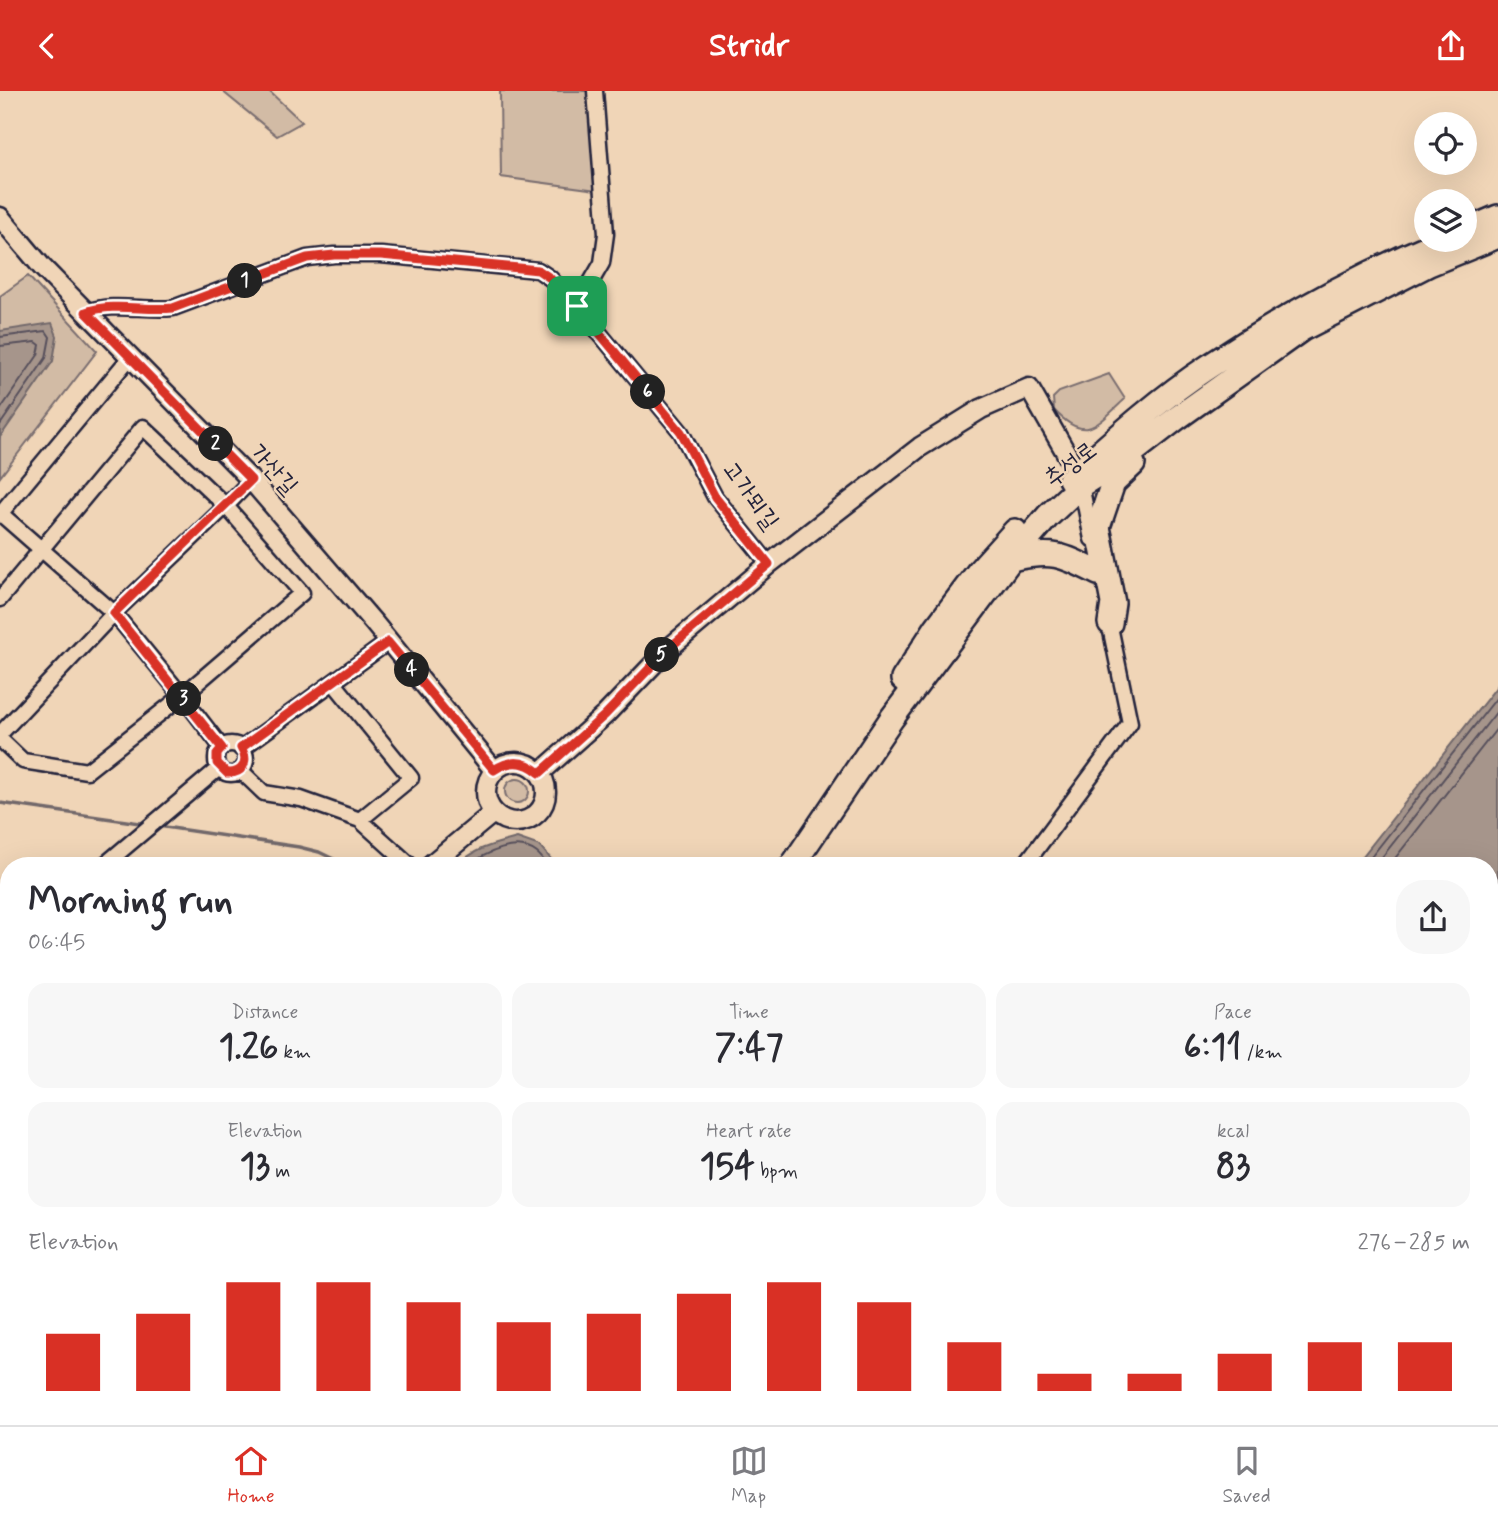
<!DOCTYPE html>
<meta charset="utf-8">
<style>
body{margin:0;font-family:Mynerve,"Poor Story",sans-serif;background:#f7f7f7;color:#2b2b33;height:100vh;display:flex;flex-direction:column;font-size:26px;white-space:nowrap}
*{box-sizing:border-box;margin:0}
p{font-size:23px;color:#7c7c81}
.icon{flex:none;width:38px;height:38px;fill:none;stroke:currentColor;stroke-width:2;stroke-linecap:round;stroke-linejoin:round}
.map{position:relative;flex:1;overflow:hidden}
.side{position:absolute;left:0px;top:766px;width:1498px;height:569px;display:flex;flex-direction:column;background:#fff;border-radius:28px 28px 0 0;box-shadow:0 7px 28px #0002}
.side>*{flex:none}
.controls{position:absolute;left:1414px;top:21px;display:grid;gap:14px}
.controls a{display:grid;place-items:center;width:63px;height:63px;border-radius:50%;background:#fff;box-shadow:0 7px 28px #0002;font-size:35px}
.pin{position:absolute;display:grid;place-items:center;width:60px;height:60px;color:#fff;margin:-30px;border-radius:14px;box-shadow:0 4px 10px #0006}
.km{position:absolute;width:35px;height:35px;margin:-18px;border-radius:50%;background:#222;color:#fff;font-size:19px;line-height:35px;text-align:center}
.round{display:grid;place-items:center;flex:none;width:74px;height:74px;border-radius:28px;background:#f7f7f7}
.summary{display:flex;align-items:center;justify-content:space-between;height:119px;padding:0 28px}
h1{font-size:38px;font-weight:800;line-height:52px}
.stats{display:grid;grid-template-columns:repeat(3,1fr);gap:10px;height:119px;padding:7px 28px}
.stats div{display:grid;align-content:center;border-radius:18px;background:#f7f7f7;text-align:center}
.stats b{font-size:35px;font-weight:800}
.stats small{font-size:19px;font-weight:400}
.stats p{font-size:19px}
.chart{height:196px;padding:14px 28px}
.chart p{display:flex;justify-content:space-between}
.chart svg{width:100%;height:126px;margin-top:7px;stroke:#d93025;stroke-width:6}
header{display:flex;justify-content:space-between;align-items:center;height:91px;padding:0 28px;background:#d93025;color:#fff;font-size:32px;font-weight:800}
.tab-bar{display:flex;justify-content:space-around;align-items:center;height:98px;border-top:2px solid #e1e1e2;background:#fff;font-size:19px;color:#7c7c81}
.tab-bar a{display:grid;justify-items:center;gap:4px}
.tab-bar .active{color:#d93025}
.map>svg:first-child{display:block}
.green{fill:#d2bba5;stroke:#7a6e70;stroke-width:2}
.water{fill:#a6958b;stroke:#71676b;stroke-width:2}
.lines{fill:none;stroke-linecap:round;stroke-linejoin:round}
.shore{stroke:#57505b;stroke-width:2}
.stream{stroke:#71676b;stroke-width:3.5}
.minor-casing{stroke:#22223b;stroke-width:19}
.tertiary-casing{stroke:#22223b;stroke-width:23}
.primary-casing{stroke:#22223b;stroke-width:28}
.minor{stroke:#f0d5b7;stroke-width:14}
.tertiary{stroke:#f0d5b7;stroke-width:18}
.primary{stroke:#f0d5b7;stroke-width:23}
.route-casing{stroke:#fff;stroke-width:14}
.route{stroke:#d93025;stroke-width:9}
.labels{text-anchor:middle;dominant-baseline:central;stroke-width:5;stroke-linejoin:round;paint-order:stroke}
.street-label{font-size:24px;fill:#22223b;stroke:#f0d5b7}
</style>
<header><svg class="icon" aria-label="back" viewBox="0 0 24 24"><path d="M15 5l-7 7 7 7"/></svg>Stridr<svg class="icon" aria-label="share" viewBox="0 0 24 24"><path d="M12 15V3M7 8l5-5 5 5M5 13v7h14v-7"/></svg></header>
<div class="map">
<svg width="1498" height="1334" viewBox="0 0 1498 1334">
<rect width="100%" height="100%" fill="#f0d5b7"/>
<filter id="ink" filterUnits="userSpaceOnUse"><feTurbulence type="fractalNoise" baseFrequency=".0143" numOctaves="2"/><feDisplacementMap in="SourceGraphic" scale="14" xChannelSelector="R" yChannelSelector="G"/><feConvolveMatrix kernelMatrix="1 2 1 2 8 2 1 2 1" color-interpolation-filters="sRGB"/></filter>
<g filter="url(#ink)">
<!-- green -->
<path class="green" d="M 222,0 L 269,0 L 302,31 L 277,45 Z
M 500,0 L 589,0 L 597,99 L 501,86 Z
M 28,185 L 97,260 L 0,386 L 0,205 Z
M 1109,283 L 1125,308 C 1097,334 1086,353 1054,319 L 1053,307 L 1059,301 Z
M505 700a12 12 0 1 1 24 0a12 12 0 1 1-24 0Z
M 0,924 L 9,938 L 9,1326 L 100,1327 L 96,1334 L 0,1334 Z"/>
<!-- water -->
<path class="water" d="M 52,232 L 57,245 L 53,270 L 0,346 L 0,240 Z
M 1498,594 L 1498,930 L 1489,939 L 1489,775 L 1355,775 Z
M 517,747 L 540,755 L 557,775 L 459,775 C 470,758 498,752 517,747 Z
M 1057,1326 L 1254,1326 L 1254,1327 L 1251,1334 L 1055,1334 Z"/>
<g class="lines">
<!-- shore -->
<path class="shore" d="M 0,246 L 46,240 L 50,246 L 46,267 L 0,334
M 0,255 L 36,251 L 40,254 L 38,264 L 0,319
M 468,775 C 485,762 517,746 537,762 C 541,765 545,771 548,775
M 1364,775 L 1498,605
M 1375,775 L 1498,619
M 1389,775 L 1498,636"/>
<!-- stream -->
<path class="stream" d="M 0,712 L 147,733
M 158,735 L 299,756 L 319,761 L 348,775
M 996,1326 L 1007,1334"/>
<!-- minor casing -->
<g class="minor-casing">
<path id="minor" d="M 595,0 L 606,143 L 602,172 L 577,215 L 681,341 L 715,406 L 769,473
M 86,221 C 114,211 144,220 173,217 L 307,167 L 334,164 L 381,164 L 538,179 L 550,187 L 577,215
M 1080,389 L 1092,448
M 0,423 L 131,265
M 0,508 L 143,336 L 226,415 L 251,389
M 333,591 L 411,687 L 360,729
M 0,643 L 114,522 L 226,415 L 302,502 L 182,605 L 114,522 L 1,423
M 0,648 L 23,670 L 87,680 L 182,605 L 222,657
M216 668a15 15 0 1 1 30 0a15 15 0 1 1-30 0Z
M 241,658 L 388,551
M 240,679 L 264,702 L 301,708 L 360,729 L 411,775
M 103,775 L 219,677
M 1024,775 L 1130,632 L 1108,526"/>
</g>
<!-- tertiary casing -->
<g class="tertiary-casing">
<path id="tertiary" d="M 0,126 L 42,176 L 251,389 L 374,532 L 494,679
M486 701a30 30 0 1 1 60 0a30 30 0 1 1-60 0Z
M 540,682 L 605,624 L 668,558 L 769,473 L 920,356 L 981,318 L 1029,297 L 1077,381
M 429,775 L 493,722
M 0,836 L 9,832
M 0,865 L 9,869
M 1489,1189 L 1498,1186
M 1372,1334 L 1375,1326"/>
</g>
<!-- primary casing -->
<g class="primary-casing">
<path id="primary" d="M 1465,140 L 1498,126
M 1070,388 C 1114,349 1159,308 1208,276 C 1281,227 1362,183 1443,149
M 1011,468 C 1052,459 1061,463 1098,482
M 1110,532 L 1113,512 L 1098,436 L 1113,392 L 1133,373
M 903,588 L 936,537 L 979,480 L 1015,440
M 792,775 L 892,627 L 1011,468 L 1048,425 L 1081,394 L 1129,364 L 1177,327 L 1302,238 L 1429,173 L 1498,145
M 157,1334 L 159,1327
M 357,1334 L 366,1326
M 384,1334 L 392,1326"/>
</g>
<!-- minor -->
<use href="#minor" class="minor"/>
<!-- tertiary -->
<use href="#tertiary" class="tertiary"/>
<!-- primary -->
<use href="#primary" class="primary"/>
</g>
</g>
<g class="lines" filter="url(#ink)">
<!-- route casing -->
<g class="route-casing">
<path id="route" d="M 334,164 L 381,164 L 519,177 L 538,179 L 550,187 L 577,215 L 681,341 L 715,406 L 769,473 L 668,558 L 605,624 L 540,682 C 525,669 510,668 494,679 L 388,551 L 241,657 C 250,671 242,683 227,682 L 217,672 L 217,663 L 222,657 L 114,522 L 251,389 L 86,221 C 114,211 144,220 173,217 L 307,167 Z"/>
</g>
<!-- route -->
<use href="#route" class="route"/>
</g>
<g class="labels">
<!-- street labels -->
<g class="street-label">
<text transform="translate(1071 374) rotate(-37)">추성로</text>
<text transform="translate(273 379) rotate(48)">가산길</text>
<text transform="translate(750 405) rotate(54)">고가뫼길</text>
</g>
</g>
</svg>
<div class="controls">
<a><svg class="icon" aria-label="locate" viewBox="0 0 24 24"><circle cx="12" cy="12" r="6"/><path d="M12 2v4M12 18v4M2 12h4M18 12h4"/></svg></a>
<a><svg class="icon" aria-label="layers" viewBox="0 0 24 24"><path d="M12 4l9 5-9 5-9-5zM3 14l9 5 9-5"/></svg></a>
</div>
<div class="pin" style="left:577px;top:215px;background:#1e9e55"><svg class="icon" aria-label="arrive" viewBox="0 0 24 24"><path d="M6 21V4h12l-3 4 3 4H6"/></svg></div>
<b class="km" style="left:245px;top:190px">1</b>
<b class="km" style="left:216px;top:353px">2</b>
<b class="km" style="left:184px;top:608px">3</b>
<b class="km" style="left:412px;top:579px">4</b>
<b class="km" style="left:662px;top:564px">5</b>
<b class="km" style="left:648px;top:301px">6</b>
<section class="side">
<div class="summary"><div><h1>Morning run</h1><p>06:45</p></div><a class="round"><svg class="icon" aria-label="share" viewBox="0 0 24 24"><path d="M12 15V3M7 8l5-5 5 5M5 13v7h14v-7"/></svg></a></div>
<div class="stats">
<div><p>Distance</p><b>1.26<small> km</small></b></div>
<div><p>Time</p><b>7:47</b></div>
<div><p>Pace</p><b>6:11<small> /km</small></b></div>
</div>
<div class="stats">
<div><p>Elevation</p><b>13<small> m</small></b></div>
<div><p>Heart rate</p><b>154<small> bpm</small></b></div>
<div><p>kcal</p><b>83</b></div>
</div>
<div class="chart"><p><span>Elevation</span>276–285 m</p>
<svg viewBox="0 0 160 44" preserveAspectRatio="none"><path d="M5 44V24M15 44V17M25 44V6M35 44V6M45 44V13M55 44V20M65 44V17M75 44V10M85 44V6M95 44V13M105 44V27M115 44V38M125 44V38M135 44V31M145 44V27M155 44V27"/></svg>
</div>
</section>
</div>
<nav class="tab-bar">
<a class="active"><svg class="icon" aria-label="home" viewBox="0 0 24 24"><path d="M3 11l9-7 9 7M6 9v11h12V9"/></svg>Home</a>
<a><svg class="icon" aria-label="map" viewBox="0 0 24 24"><path d="M3 6l6-2 6 2 6-2v14l-6 2-6-2-6 2zM9 4v14M15 6v14"/></svg>Map</a>
<a><svg class="icon" aria-label="saved" viewBox="0 0 24 24"><path d="M7 4h10v16l-5-4-5 4z"/></svg>Saved</a>
</nav>
